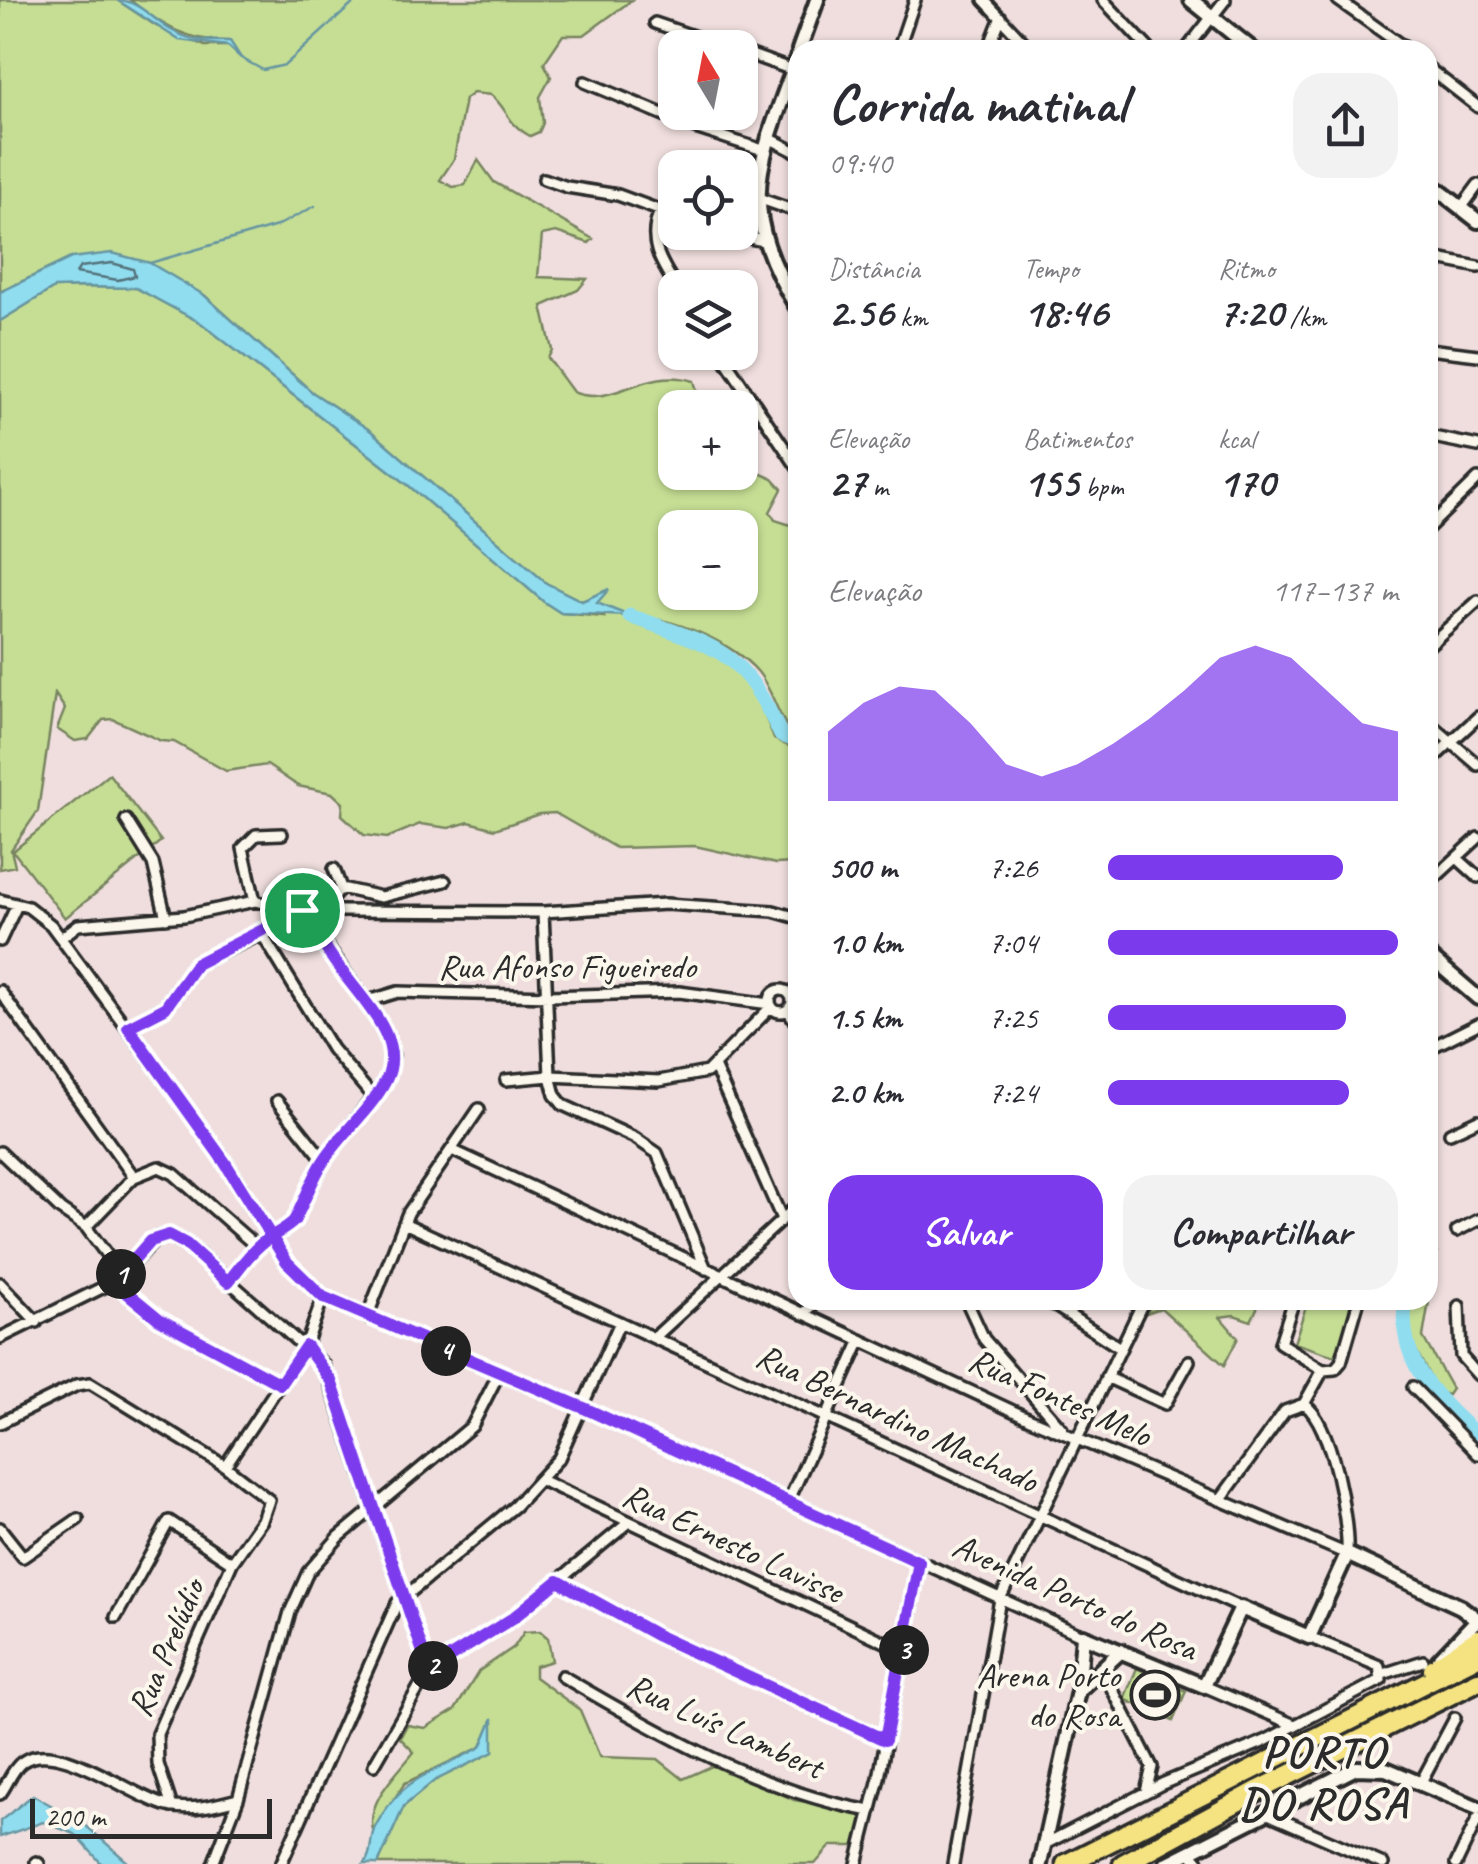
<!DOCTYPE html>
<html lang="pt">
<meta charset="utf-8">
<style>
body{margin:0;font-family:Caveat,sans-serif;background:#f2f2f3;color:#2b2b33;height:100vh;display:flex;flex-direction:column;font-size:38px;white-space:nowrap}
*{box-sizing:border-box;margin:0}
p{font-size:32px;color:#7c7c81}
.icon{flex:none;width:55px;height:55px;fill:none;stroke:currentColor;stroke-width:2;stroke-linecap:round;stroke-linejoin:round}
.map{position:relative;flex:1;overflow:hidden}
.drawer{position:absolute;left:788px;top:40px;width:650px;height:1270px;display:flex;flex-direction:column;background:#fff;border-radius:30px;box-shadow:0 2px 8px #0004}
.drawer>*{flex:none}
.needle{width:65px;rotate:350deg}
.controls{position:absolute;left:658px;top:30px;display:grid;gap:20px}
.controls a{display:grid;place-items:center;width:100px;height:100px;border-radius:20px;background:#fff;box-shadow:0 2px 8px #0004;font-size:50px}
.scale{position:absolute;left:30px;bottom:25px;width:242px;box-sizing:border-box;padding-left:10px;border:5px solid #2b2b2b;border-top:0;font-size:28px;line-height:35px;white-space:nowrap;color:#2b2b2b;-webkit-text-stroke:8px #fbf7ec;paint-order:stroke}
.pin{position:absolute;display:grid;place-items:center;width:85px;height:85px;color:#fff;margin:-42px;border:5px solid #fff;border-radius:50%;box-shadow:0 2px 10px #0007}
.km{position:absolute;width:50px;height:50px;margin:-25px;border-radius:50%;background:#222;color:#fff;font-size:28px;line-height:50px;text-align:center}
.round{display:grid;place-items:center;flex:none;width:105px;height:105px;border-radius:30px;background:#f2f2f3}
.headline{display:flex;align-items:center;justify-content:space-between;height:170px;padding:0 40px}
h1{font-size:55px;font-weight:800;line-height:75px}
.figures{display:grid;grid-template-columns:repeat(3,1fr);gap:15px;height:170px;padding:10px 40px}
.figures div{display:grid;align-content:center}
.figures b{font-size:42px;font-weight:800}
.figures small{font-size:28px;font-weight:400}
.figures p{font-size:28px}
.chart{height:280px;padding:20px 40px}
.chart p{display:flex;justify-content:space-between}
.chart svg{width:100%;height:180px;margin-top:10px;fill:#7c3aed;opacity:.7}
.cta{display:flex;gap:20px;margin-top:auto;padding:20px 40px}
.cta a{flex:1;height:115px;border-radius:30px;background:#7c3aed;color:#fff;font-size:40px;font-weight:800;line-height:115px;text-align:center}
.cta a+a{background:#f2f2f3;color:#2b2b33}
ul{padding:0 40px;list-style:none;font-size:32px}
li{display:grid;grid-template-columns:160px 120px 1fr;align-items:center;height:75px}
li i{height:25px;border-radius:12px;background:#7c3aed}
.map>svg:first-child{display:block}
.green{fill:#c5de94;stroke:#788460;stroke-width:2.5;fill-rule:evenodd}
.water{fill:#90ddf0;stroke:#6896a1;stroke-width:2.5}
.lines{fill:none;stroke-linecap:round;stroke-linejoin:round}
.shore{stroke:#53727a;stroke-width:2.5}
.stream{stroke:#6896a1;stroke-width:2.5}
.river{stroke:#90ddf0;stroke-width:15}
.street-casing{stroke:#2b2b2b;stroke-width:16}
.secondary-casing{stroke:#2b2b2b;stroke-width:20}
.highway-casing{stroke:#2b2b2b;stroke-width:25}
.street{stroke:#fbf7ec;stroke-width:9}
.secondary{stroke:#fbf7ec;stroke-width:12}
.highway{stroke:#f5e382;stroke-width:18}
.route-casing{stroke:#fff;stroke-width:20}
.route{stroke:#7c3aed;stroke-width:12}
.labels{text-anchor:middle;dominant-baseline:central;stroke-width:8;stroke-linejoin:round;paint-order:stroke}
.street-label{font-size:35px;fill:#2b2b2b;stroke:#fbf7ec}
.poi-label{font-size:35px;fill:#2b2b2b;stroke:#fbf7ec;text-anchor:end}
.district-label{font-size:45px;font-weight:bold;letter-spacing:2.5px;fill:#2b2b2b;stroke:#fbf7ec}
</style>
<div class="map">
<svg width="1478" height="1864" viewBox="0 0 1478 1864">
<rect width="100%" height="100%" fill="#f0dede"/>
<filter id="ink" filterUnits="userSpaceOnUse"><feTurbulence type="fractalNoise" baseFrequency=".01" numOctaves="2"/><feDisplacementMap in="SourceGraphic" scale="20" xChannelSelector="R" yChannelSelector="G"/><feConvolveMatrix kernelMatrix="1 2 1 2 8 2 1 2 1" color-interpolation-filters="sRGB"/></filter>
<g filter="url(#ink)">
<!-- green -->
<path class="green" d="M 0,0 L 117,0 L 156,26 L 205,46 L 228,46 L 230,41 C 188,42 162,26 130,0 L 632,0 L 584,35 L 563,35 L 544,63 L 551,77 L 540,97 L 543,123 L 539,132 L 530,136 C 506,123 509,110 491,95 L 473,93 L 465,99 L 454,159 L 440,180 L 453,187 L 465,185 L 478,160 L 494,182 L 593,239 L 589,243 L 556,232 L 542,235 L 538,277 L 587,279 L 578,290 L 542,306 L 552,350 L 548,358 L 573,392 C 614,409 644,365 694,381 L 701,404 L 729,407 L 675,408 L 675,472 L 740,472 L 746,467 L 773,479 L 782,489 L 770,512 L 775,520 L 797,527 L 797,738 C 778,722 774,691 758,672 C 732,642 669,615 631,617 L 638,625 C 714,652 745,657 774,739 L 797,750 L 798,856 L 793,863 L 776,864 L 695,846 L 616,848 L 555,813 L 539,814 L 495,829 L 469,822 L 449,828 L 420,824 L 387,838 L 364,835 L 342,815 L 343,803 L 332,793 L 298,786 L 267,765 L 226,771 L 174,742 L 161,741 L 113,719 L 103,720 L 88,739 L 75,741 L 57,729 L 65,709 L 55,694 L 38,811 L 11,850 L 15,866 L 0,869 L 0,321 L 54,288 L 86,287 L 136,288 L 201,323 L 408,485 L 544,602 L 561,613 L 604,617 L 596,603 L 607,591 L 582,601 L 546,583 L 371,431 L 312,392 L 204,295 L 71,258 L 0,292 ZM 675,528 L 740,528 L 740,592 L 675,592 Z
M 109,774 L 161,841 L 65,918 L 13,851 Z
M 1428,1246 L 1437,1253 L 1423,1337 L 1452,1389 L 1448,1395 L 1438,1392 L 1408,1335 L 1409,1300 L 1428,1300 Z
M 1152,1300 L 1261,1300 L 1251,1321 L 1234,1315 L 1220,1317 L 1238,1338 L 1224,1365 L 1161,1308 L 1147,1313 Z
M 1308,1300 L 1363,1300 L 1344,1359 L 1294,1343 Z
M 540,1631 L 548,1638 L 552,1661 L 535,1666 L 535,1677 L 580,1710 L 600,1757 L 658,1759 L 683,1779 L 712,1766 L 725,1766 L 794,1800 L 859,1810 L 865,1816 L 858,1846 L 831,1846 L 815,1864 L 378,1864 L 404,1806 L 434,1781 L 493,1752 L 492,1721 L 481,1747 L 405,1783 L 373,1830 C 366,1801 397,1774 414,1752 L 400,1738 L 407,1725 L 425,1728 L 455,1710 L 479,1671 L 514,1647 L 524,1632 Z
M 1137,1668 L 1186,1691 L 1173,1721 L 1124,1699 Z"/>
<!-- water -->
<path class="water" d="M 117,0 C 139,0 154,21 173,31 C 192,42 209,41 230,41 L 241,58 L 228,46 L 179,40 Z
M 112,253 L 150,263 L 204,295 L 312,392 L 371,431 L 546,583 L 582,601 L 609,589 L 597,603 L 630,616 L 561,613 L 544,602 L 408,485 L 201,323 L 136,288 L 86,287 L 54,288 L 0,321 L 0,292 L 71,258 Z
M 493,1718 L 493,1752 L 434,1781 L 404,1806 L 378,1864 L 364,1864 C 373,1853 369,1839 375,1827 C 402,1775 434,1773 481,1747 Z
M 33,1795 L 84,1824 L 130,1864 L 102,1864 L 75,1834 L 43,1822 L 0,1837 L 0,1821 Z"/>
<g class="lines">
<!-- shore -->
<path class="shore" d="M 112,263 L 133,269 L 135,276 L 118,280 L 76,273 L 80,267 Z"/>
<!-- stream -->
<path class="stream" d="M 241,58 L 263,70 L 285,65 L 357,0
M 150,263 L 277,226 L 315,206"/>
<!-- river -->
<path class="river" d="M 630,616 C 717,647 740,647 781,735 L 798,741
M 1406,1300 C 1395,1358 1437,1401 1478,1436"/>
<!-- street casing -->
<g class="street-casing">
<path id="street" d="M 984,0 L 1031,50
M 1103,0 L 1150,50
M 1338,0 L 1408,50
M 655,23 L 728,48
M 898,50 L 915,0
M 988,50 L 1001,17
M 1186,50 L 1225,0
M 740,51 L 793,70
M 1428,68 L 1478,107
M 585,82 L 698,129 L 763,150
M 767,137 L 798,153
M 544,179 L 567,187 L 618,195 L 675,216
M 758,198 L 798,212
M 1461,208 L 1478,185
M 660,211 C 647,241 660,262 677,288
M 719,232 L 764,241
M 1428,257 L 1478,267
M 1428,291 L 1438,260
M 1428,349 L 1478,355
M 720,352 L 798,468
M 1428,436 L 1478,446
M 1428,528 L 1478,479
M 1428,646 L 1478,601
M 1428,722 L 1478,765
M 1428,763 L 1478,717
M 126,820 L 153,863 L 166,918
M 1457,858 L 1478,877
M 334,869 L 341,888
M 1428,884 L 1478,838
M 0,900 L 28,907 L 51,925 L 225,1161 L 287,1263 L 323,1297 L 584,1408 L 1083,1636
M 255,901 L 243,848 L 256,835 L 282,834
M 310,909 L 331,900 L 341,888 L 381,897 L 445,881
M 543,912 L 550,1076 L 659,1081 L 707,1072 L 771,1007
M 262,934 L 332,1049 L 373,1097
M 61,938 L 78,925 L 184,916 L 255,901 L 301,910 L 339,911 L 543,912 L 666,904 L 773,911 L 798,918
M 0,941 L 17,905
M770 1001a11 11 0 1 1 22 0a11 11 0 1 1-22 0Z
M 0,991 L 134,1177
M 365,1002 L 398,992 L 549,996 L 679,992 L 770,1004
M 788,1010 L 798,1026
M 128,1027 L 165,1007 L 196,964 L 262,934 L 301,910
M 1428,1049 L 1478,1024
M 715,1068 L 782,1219
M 506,1080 L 550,1076 L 555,1095 L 563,1105 L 635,1138 L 657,1153 L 706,1269
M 277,1101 L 324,1160
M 1450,1133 L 1478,1120
M 454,1151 L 1028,1418 L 1347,1554 C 1349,1520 1332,1423 1304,1404 L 1285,1411 L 1220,1500
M 0,1152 L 61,1210 L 86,1227 L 121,1274
M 404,1223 L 1241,1608
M 86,1227 L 134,1177 L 159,1167 L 174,1174 L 257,1247
M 1457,1231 L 1478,1220
M 114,1282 L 159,1319 L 280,1384
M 228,1282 L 257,1247 L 294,1221 L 324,1160 L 386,1081 L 393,1055 L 382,1026 L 316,930 L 314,911
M 0,1283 L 37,1322
M 966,1300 L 984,1339 L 1062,1429
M 1294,1300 L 1280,1343 L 1323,1370 L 1335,1369 L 1341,1362 L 1359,1300
M 1049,1302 L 1120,1348
M 1459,1306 L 1461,1356 L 1478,1375
M 803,1314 L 819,1300
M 367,1317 L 408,1213 L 479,1109
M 655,1337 L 798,1205
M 0,1338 L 114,1282 L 158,1237 L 169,1235 L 187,1244 L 323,1364 L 429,1670
M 1106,1377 L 1165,1404 L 1189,1361
M 1413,1387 L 1478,1454
M 1304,1404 L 1323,1370
M 0,1423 L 77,1385 L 90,1383 L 225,1466 L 269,1500 L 262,1520 L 232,1563 L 157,1734 L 158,1764 L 172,1807
M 225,1466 L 306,1345 L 323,1297
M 541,1480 L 904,1651
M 789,1500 L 861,1340
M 0,1528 L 23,1557 L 78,1519
M 558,1581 L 656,1635 L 885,1740
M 116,1617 L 169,1521 L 232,1563
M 1102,1669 L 1152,1767 L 1146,1792
M 1383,1674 L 1423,1661
M 562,1676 C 657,1732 761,1792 871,1811
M 1204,1686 L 1292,1724
M 374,1765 L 429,1670 L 513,1618 L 627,1524
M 1420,1784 L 1455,1718
M 0,1794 C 8,1784 12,1769 22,1762 C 57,1736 133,1798 168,1806 C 193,1811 215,1805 238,1799
M 1266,1813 L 1383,1864
M 1045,1844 L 1162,1784 L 1265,1741 L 1381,1680 L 1379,1666 L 1309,1637
M 1190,1852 L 1200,1864
M 36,1862 L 39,1864
M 213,1864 L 238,1799 L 290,1612 L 308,1572 L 339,1537 L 472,1426 L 499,1373
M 281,1864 L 397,1603 L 515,1506 L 559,1458 L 620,1322
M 857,1864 L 879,1778 L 919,1562
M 953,1864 L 1000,1599 L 1144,1300
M 1456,1864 L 1478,1818"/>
</g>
<!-- secondary casing -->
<g class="secondary-casing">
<path id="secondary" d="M 1191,0 L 1253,50
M 799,50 L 817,0
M 798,56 C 760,163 733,202 798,309
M 1428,182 L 1478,221
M 1428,955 L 1478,998
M 1438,1661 L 1478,1619
M 1078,1691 L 1121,1651
M 1040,1864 L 1078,1691 L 1083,1636 L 1204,1686 L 1241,1608 L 1309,1637 L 1347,1554 L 1461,1607 L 1478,1620
M 1166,1864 L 1356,1768 L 1386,1769 L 1478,1808"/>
</g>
<!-- highway casing -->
<g class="highway-casing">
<path id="highway" d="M 1433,1669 L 1478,1639
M 1066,1864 L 1478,1656
M 1123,1864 L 1259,1790 L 1478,1681"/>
</g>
<!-- street -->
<use href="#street" class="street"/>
<!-- secondary -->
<use href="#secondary" class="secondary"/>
<!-- highway -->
<use href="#highway" class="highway"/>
</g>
</g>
<g class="lines" filter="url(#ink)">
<!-- route casing -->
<g class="route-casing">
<path id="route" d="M 302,910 L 314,911 C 314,969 415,1022 386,1080 C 372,1108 343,1132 325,1159 C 312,1178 305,1201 294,1221 C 284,1231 271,1235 260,1245 C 248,1255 238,1270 228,1282 L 186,1244 L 169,1235 L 150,1241 L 114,1282 L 159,1319 L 280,1384 L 306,1346 L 331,1381 L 429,1670 L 513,1618 L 558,1581 L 656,1635 L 885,1740 L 919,1562 L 584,1408 L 323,1297 L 287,1262 L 224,1161 L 128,1027 L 165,1008 L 196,964 L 302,910"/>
</g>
<!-- route -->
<use href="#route" class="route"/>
</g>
<!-- icons -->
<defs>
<g id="stadium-ring" transform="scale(2.5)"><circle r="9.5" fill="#fbf7ec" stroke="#2b2b2b" stroke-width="1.5"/><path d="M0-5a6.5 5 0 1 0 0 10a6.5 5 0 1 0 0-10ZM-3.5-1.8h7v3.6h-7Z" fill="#2b2b2b"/></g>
</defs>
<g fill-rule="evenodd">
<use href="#stadium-ring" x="1155" y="1695"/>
</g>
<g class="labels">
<!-- street labels -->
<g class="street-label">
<text x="567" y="966">Rua Afonso Figueiredo</text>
<text transform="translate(1060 1397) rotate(24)">Rua Fontes Melo</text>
<text transform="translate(897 1418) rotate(25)">Rua Bernardino Machado</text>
<text transform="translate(733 1543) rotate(25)">Rua Ernesto Lavisse</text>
<text transform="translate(1075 1597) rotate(24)">Avenida Porto do Rosa</text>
<text transform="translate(166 1648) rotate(-67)">Rua Prelúdio</text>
<text transform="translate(725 1726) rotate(24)">Rua Luís Lambert</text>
</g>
<!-- poi labels -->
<g class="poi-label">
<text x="1120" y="1675">Arena Porto<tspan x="1120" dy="40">do Rosa</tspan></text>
</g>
<!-- district labels -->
<g class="district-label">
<text x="1324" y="1751">PORTO<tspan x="1324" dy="52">DO ROSA</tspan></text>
</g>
</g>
</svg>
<div class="controls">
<a><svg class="needle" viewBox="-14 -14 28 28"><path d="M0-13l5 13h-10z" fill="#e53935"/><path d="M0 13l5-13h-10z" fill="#7c7c81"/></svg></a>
<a><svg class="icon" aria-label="locate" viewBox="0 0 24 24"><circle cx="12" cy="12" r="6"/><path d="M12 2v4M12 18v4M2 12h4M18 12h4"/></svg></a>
<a><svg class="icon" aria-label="layers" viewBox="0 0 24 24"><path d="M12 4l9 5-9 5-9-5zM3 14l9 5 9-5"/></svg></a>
<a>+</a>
<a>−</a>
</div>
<div class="scale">200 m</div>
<div class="pin" style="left:302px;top:910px;background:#1e9e55"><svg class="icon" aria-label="arrive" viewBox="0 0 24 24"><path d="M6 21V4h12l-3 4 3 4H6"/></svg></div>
<b class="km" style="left:121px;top:1274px">1</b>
<b class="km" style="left:433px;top:1666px">2</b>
<b class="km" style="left:904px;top:1650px">3</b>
<b class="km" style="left:446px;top:1351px">4</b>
<section class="drawer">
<div class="headline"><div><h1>Corrida matinal</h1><p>09:40</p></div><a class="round"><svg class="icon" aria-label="share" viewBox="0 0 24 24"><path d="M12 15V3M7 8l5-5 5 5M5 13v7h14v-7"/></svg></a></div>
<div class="figures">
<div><p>Distância</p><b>2.56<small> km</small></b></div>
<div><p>Tempo</p><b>18:46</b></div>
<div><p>Ritmo</p><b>7:20<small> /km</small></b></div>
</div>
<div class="figures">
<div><p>Elevação</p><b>27<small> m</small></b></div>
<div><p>Batimentos</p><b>155<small> bpm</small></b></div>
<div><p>kcal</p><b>170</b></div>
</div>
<div class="chart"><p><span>Elevação</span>117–137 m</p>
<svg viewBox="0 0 160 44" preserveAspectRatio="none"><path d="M0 44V27L10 20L20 16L30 17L40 25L50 35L60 38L70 35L80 30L90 24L100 17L110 9L120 6L130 9L140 17L150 25L160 27V44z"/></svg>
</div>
<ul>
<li><b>500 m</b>7:26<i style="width:81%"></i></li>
<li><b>1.0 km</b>7:04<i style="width:100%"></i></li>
<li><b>1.5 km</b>7:25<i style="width:82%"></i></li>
<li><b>2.0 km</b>7:24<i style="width:83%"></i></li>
</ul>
<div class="cta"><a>Salvar</a><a>Compartilhar</a></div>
</section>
</div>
